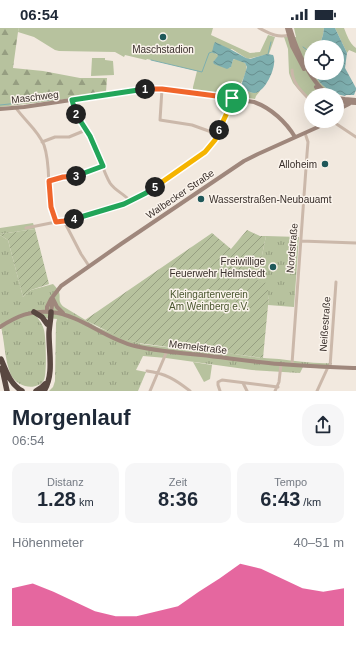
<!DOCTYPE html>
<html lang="de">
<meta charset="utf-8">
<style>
body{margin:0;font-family:Helvetica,sans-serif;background:#f6f6f7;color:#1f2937;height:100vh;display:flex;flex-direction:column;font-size:15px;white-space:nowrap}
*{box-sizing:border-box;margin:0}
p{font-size:13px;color:#747a83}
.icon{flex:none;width:22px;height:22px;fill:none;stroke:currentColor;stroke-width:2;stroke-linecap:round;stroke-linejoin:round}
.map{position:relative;height:363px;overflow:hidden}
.side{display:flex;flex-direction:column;background:#fff;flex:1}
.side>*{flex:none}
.fabs{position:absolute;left:304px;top:12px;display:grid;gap:8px}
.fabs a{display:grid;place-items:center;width:40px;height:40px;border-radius:50%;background:#fff;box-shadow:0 4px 16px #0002;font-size:20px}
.pin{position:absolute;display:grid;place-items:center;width:34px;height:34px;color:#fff;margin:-17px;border:2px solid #fff;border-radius:50%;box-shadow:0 1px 4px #0007}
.km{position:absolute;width:20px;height:20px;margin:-10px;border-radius:50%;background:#222;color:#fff;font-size:11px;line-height:20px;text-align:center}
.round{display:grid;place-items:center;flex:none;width:42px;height:42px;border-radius:16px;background:#f6f6f7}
.overview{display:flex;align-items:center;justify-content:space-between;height:68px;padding:0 12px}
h1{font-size:22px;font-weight:600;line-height:30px}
.metrics{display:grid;grid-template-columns:repeat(3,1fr);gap:6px;height:68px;padding:4px 12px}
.metrics div{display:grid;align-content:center;border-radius:10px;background:#f6f6f7;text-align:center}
.metrics b{font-size:20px;font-weight:600}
.metrics small{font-size:11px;font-weight:400}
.metrics p{font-size:11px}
.chart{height:112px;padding:8px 12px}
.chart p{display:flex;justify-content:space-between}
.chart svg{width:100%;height:72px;margin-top:4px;fill:#db2777;opacity:.7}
.status{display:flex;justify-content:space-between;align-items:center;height:28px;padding:0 20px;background:#fff;direction:ltr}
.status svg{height:11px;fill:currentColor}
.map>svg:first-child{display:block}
.grass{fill:url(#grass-tufts)}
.forest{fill:url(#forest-firs)}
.park{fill:#b7c29e}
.garden{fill:url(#garden-furrows)}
.water{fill:url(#water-waves)}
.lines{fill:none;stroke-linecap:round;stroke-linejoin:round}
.stream{stroke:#7eafaf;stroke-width:1}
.street{stroke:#cbb8aa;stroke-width:3}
.secondary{stroke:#9f877c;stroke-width:4}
.highway{stroke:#594841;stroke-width:5.5}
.split-1-casing{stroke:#fff;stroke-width:8}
.split-2-casing{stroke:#fff;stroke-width:8}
.split-3-casing{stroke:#fff;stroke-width:8}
.split-4-casing{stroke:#fff;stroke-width:8}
.split-5-casing{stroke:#fff;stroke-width:8}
.split-6-casing{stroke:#fff;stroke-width:8}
.split-7-casing{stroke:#fff;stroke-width:8}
.split-1{stroke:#f0652b;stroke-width:5}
.split-2{stroke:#22a559;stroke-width:5}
.split-3{stroke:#22a559;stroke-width:5}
.split-4{stroke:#f0652b;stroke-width:5}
.split-5{stroke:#22a559;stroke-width:5}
.split-6{stroke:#f5b400;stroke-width:5}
.split-7{stroke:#f5b400;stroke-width:5}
.poi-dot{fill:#1f585a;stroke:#faf3eb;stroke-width:1.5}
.labels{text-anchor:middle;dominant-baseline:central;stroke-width:3;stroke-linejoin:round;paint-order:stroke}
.poi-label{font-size:10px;fill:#382e2a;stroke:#faf3eb;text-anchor:end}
.street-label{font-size:10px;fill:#382e2a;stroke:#faf3eb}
.park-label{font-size:10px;fill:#49562e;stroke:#faf3eb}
</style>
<div class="status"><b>06:54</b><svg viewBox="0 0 49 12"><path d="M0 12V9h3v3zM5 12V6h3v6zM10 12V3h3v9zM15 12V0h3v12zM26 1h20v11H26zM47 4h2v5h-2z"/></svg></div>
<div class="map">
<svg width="356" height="363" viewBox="0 0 356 363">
<defs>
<pattern id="grass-tufts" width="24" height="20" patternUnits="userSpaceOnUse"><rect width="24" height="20" fill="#b7c29e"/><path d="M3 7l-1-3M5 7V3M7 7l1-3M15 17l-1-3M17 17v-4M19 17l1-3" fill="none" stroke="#969e81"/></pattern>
<pattern id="forest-firs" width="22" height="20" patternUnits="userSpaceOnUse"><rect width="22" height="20" fill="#b7c29e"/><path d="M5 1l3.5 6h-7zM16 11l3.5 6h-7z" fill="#969e81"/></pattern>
<pattern id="garden-furrows" width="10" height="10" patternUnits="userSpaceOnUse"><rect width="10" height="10" fill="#b7c29e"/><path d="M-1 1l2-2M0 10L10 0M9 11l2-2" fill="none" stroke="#969e81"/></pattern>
<pattern id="water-waves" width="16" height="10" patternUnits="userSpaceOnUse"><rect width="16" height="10" fill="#7eafaf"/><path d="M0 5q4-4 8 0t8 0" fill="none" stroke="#688f8f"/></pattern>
</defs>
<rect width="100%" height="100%" fill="#f2e9df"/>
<!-- grass -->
<path class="grass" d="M 33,195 L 35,201 L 0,206 L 0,200 Z
M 0,207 L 8,212 L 23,269 L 31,262 L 53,256 C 55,258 58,261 59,264 C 61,270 57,273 64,279 L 97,299 L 129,312 L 141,316 L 220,326 L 221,323 C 240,328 260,330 279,331 C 297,333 315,336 332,335 L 329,341 L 303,339 L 300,345 L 252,342 L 166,330 L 143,328 L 136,342 L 146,344 L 138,363 L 49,363 L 53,359 L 55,353 L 56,295 L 57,291 L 37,289 C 40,293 43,297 44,302 C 46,309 47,346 44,352 C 37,363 18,360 11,347 C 4,331 5,312 0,295 Z
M 266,208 L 299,209 L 294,279 L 268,277 L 269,267 L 267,267 L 258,254 L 257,239 L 258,237 L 260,237 Z"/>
<!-- forest -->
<path class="forest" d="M 0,0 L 19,0 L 18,4 L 13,40 L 43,43 L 80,50 L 107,50 L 106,64 L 59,72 L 0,79 Z"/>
<!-- park -->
<path class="park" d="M 19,0 L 213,0 L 211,7 L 250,25 L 260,24 L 268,7 L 275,9 L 269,26 L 248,31 L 246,30 L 232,21 L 213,24 L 218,27 L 218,29 L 213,34 L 230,40 L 231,38 L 233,32 L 235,31 C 245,34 249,35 245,46 C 244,49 243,52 241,55 C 245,63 251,67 260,63 L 256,68 L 255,71 L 237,68 L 193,63 L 193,59 L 197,43 L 147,31 L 146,32 L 125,27 L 124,29 L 115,24 L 59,23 L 55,22 L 34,9 L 18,4 Z
M 294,0 L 324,0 L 323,7 L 319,19 L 311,19 L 311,45 L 314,45 C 319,56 327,62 339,67 L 337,70 L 337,67 L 311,67 L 311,75 L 298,61 L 293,55 L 290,48 L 289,45 L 288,21 L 284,9 L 296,9 Z
M 335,0 L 344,0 C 347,7 349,15 356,20 L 356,25 L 349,22 L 347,25 Z
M 92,30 L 105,30 L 105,32 L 113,33 L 114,47 L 91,48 Z
M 193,334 L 212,337 L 210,351 L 204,354 Z"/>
<!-- garden -->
<path class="garden" d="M 35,201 L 49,256 L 31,262 L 23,269 L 8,212 L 0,207 L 0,206 Z
M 247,202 L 260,208 L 266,208 L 260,237 L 258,237 L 257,239 L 258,254 L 268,255 L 268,267 L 269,267 L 263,330 L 233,326 L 221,323 L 220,326 L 138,315 L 121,310 L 85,292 L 212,205 L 231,221 Z"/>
<!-- water -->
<path class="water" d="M 324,0 L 335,0 L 347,25 L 345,40 L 356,60 L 356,62 L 354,67 L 346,67 L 345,68 C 331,65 320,58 314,45 L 337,45 L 337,19 L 319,19 L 323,7 Z
M 215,14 L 230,21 L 246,30 L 250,31 L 267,26 L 273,27 C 278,36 267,60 258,64 C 252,67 245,62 241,58 L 247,39 L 245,35 L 234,31 L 233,32 L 231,39 L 227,41 L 214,36 L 213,34 L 218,28 L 217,26 L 213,25 L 212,24 L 214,16 Z"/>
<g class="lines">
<!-- stream -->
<path class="stream" d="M 303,19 L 310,24
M 268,26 L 271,14
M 151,32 L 202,44 L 209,25 L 212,24
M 0,77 L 56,71"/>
<!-- street -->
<path class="street" d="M 259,0 C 271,6 277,10 290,7
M 292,42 C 292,55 302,64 311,73
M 162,61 L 160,92 L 192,97 L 217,106
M 72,72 C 76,89 87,102 94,117 C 100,129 103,143 110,155 C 115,163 125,166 131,174
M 16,80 C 25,93 38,102 44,117 C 51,137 47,159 51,179 C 52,184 54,189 56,194
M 332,93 L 356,109
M 42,114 L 55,109 L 69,109 L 86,102
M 49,153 L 65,148 L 79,147 L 103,138
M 64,193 L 81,226 L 89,238
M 26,200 L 56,194 L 64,193 L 124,176 L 146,165 L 194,132 L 205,124 L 215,112 L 231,77 L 232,70
M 301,213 L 356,215
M 292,336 L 307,126 L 308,114 L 305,105
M 330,339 L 336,254
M 147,343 C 165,345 176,352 190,363
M 243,355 L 247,363
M 150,363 L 167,323
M 220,363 L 218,357 L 218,354 L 222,352 L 278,359
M 275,363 L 279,354 L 281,336
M 317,363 L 328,339"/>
<!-- secondary -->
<path class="secondary" d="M 287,0 L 292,18 L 304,41
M 290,0 C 296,20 311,57 330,67
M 316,59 L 324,67
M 337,70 L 345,71 L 356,72
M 337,74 L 356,75
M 0,81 L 24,79 L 145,61 L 162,61 L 254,74 C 271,80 286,94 295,109
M 337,82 L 349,76
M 53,271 L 57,279 L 63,285
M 47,284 L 47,279 L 51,271 L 61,258 L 121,216 L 244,133 L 258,126 L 318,99 L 325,93
M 51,284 L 53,271
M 0,299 C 17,288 31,282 51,284 C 81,287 105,311 135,318 C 157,323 179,325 201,327 C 228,330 254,334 280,336 C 305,338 331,339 356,340"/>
<!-- highway -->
<path class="highway" d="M 34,284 L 42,289 L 47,296
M 1,331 C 6,343 10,356 22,363
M 2,340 L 7,363
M 36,363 L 42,359 L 45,356
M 44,363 C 54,347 49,325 49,306 C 49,299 51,292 51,284"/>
</g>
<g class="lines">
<!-- split-1 casing -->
<g class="split-1-casing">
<path id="split-1" d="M 145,61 L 162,61 L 232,70"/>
</g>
<!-- split-2 casing -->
<g class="split-2-casing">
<path id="split-2" d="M 76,86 L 72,72 L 145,61"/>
</g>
<!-- split-3 casing -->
<g class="split-3-casing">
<path id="split-3" d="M 76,148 L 103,138 L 90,108 L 76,86"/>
</g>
<!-- split-4 casing -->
<g class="split-4-casing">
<path id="split-4" d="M 74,191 L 64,193 L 56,194 L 51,179 L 49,153 L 63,149 L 76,148"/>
</g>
<!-- split-5 casing -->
<g class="split-5-casing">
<path id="split-5" d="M 74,191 L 124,176 L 146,165 L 155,159"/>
</g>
<!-- split-6 casing -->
<g class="split-6-casing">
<path id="split-6" d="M 155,159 L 205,124 L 215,112 L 219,102"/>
</g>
<!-- split-7 casing -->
<g class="split-7-casing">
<path id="split-7" d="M 219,102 L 231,76 L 232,70"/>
</g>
<!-- split-1 -->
<use href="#split-1" class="split-1"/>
<!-- split-2 -->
<use href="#split-2" class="split-2"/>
<!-- split-3 -->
<use href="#split-3" class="split-3"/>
<!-- split-4 -->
<use href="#split-4" class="split-4"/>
<!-- split-5 -->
<use href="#split-5" class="split-5"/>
<!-- split-6 -->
<use href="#split-6" class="split-6"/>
<!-- split-7 -->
<use href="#split-7" class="split-7"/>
</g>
<!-- markers -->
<g class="poi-dot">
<circle cx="163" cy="9" r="4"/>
<circle cx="325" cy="136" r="4"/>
<circle cx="201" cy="171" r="4"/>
<circle cx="273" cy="239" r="4"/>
</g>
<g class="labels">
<!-- poi labels -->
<g class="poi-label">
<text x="163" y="21" text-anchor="middle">Maschstadion</text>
<text x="317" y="136">Alloheim</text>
<text x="209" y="171" text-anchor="start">Wasserstraßen-Neubauamt</text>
<text x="265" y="233">Freiwillige<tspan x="265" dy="12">Feuerwehr Helmstedt</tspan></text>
</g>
<!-- street labels -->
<g class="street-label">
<text transform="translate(35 69) rotate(-7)">Maschweg</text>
<text transform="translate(180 166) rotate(-34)">Walbecker Straße</text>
<text transform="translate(292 220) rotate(-85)">Nordstraße</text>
<text transform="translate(325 296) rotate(-86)">Neißestraße</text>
<text transform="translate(198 319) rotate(7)">Memelstraße</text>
</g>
<!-- park labels -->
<g class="park-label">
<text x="209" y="266">Kleingartenverein<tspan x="209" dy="12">Am Weinberg e.V.</tspan></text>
</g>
</g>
</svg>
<div class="fabs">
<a><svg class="icon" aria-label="locate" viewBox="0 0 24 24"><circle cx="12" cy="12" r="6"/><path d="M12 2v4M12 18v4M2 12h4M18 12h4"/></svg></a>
<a><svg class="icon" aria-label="layers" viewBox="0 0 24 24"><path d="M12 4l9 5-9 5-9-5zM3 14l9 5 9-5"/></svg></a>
</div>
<div class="pin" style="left:232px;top:70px;background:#1e9e55"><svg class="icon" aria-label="arrive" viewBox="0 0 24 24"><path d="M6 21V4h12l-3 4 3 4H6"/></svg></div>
<b class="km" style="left:145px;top:61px">1</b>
<b class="km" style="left:76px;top:86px">2</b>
<b class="km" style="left:76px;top:148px">3</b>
<b class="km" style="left:74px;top:191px">4</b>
<b class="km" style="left:155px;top:159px">5</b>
<b class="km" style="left:219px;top:102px">6</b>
</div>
<section class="side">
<div class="overview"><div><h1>Morgenlauf</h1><p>06:54</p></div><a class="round"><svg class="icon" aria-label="share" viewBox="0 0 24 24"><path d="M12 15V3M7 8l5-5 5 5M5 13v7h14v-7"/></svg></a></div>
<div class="metrics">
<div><p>Distanz</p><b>1.28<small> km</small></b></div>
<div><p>Zeit</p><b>8:36</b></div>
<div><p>Tempo</p><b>6:43<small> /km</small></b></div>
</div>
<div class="chart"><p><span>Höhenmeter</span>40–51 m</p>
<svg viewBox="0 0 160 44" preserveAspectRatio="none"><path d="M0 44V21L10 18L20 23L30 29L40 35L50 38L60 38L70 35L80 32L90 23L100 15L110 6L120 9L130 15L140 21L150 23L160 21V44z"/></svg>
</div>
</section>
